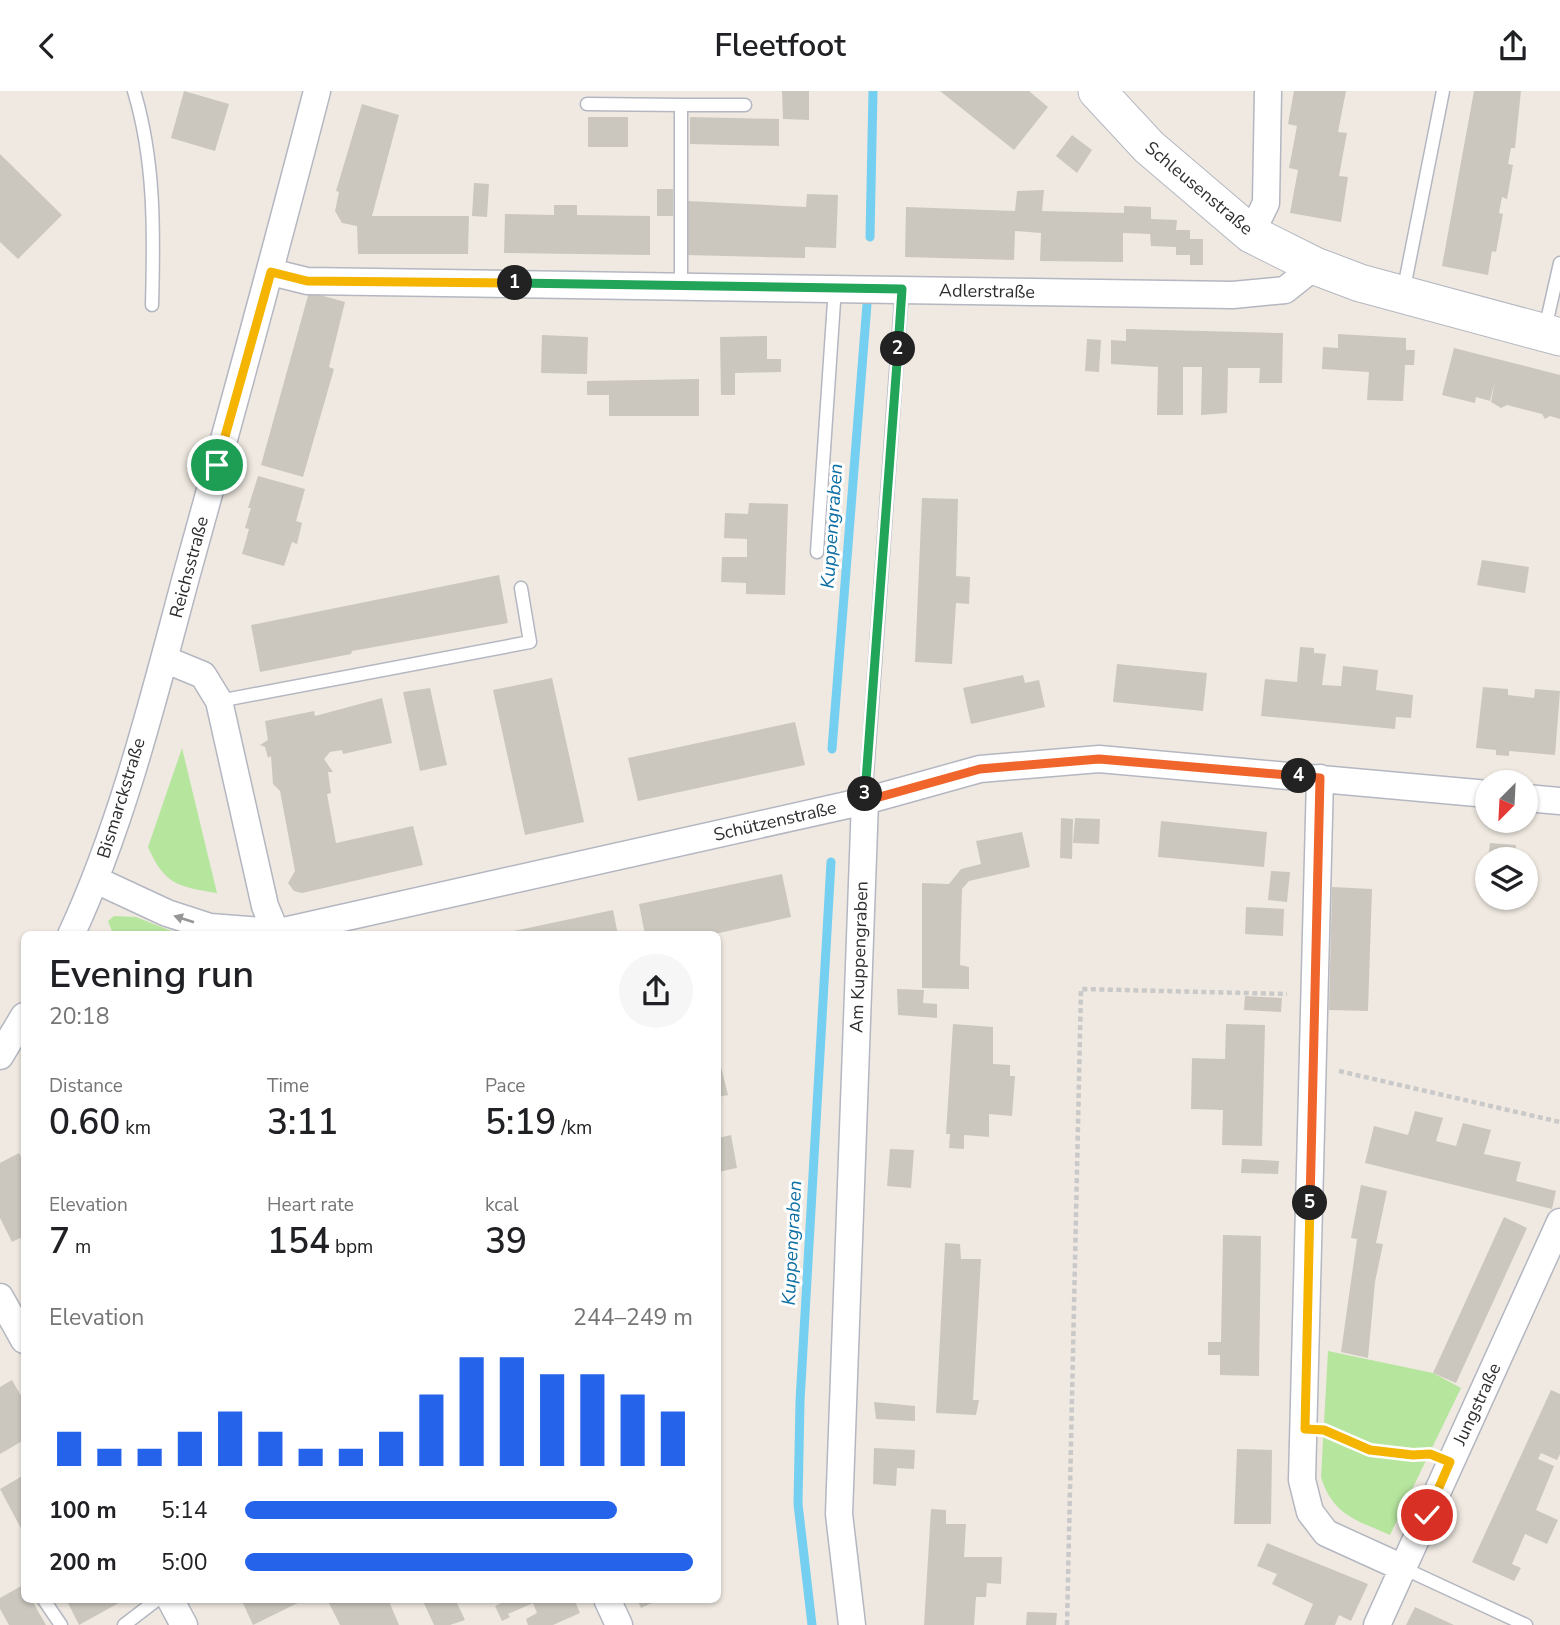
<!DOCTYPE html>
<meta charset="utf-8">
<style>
body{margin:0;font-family:"Nunito Sans",sans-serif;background:#f6f6f6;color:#202124;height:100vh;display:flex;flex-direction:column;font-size:26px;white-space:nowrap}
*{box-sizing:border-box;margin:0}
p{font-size:23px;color:#757577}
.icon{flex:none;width:38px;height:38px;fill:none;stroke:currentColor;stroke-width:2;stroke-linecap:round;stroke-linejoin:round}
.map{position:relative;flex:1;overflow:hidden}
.panel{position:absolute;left:21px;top:840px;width:700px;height:672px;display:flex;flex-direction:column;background:#fff;border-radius:10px;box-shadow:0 2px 5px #0004}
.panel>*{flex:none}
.needle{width:46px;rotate:204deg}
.buttons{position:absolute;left:1475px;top:679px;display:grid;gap:14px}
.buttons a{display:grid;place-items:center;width:63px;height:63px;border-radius:50%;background:#fff;box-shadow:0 2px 5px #0004;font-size:35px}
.pin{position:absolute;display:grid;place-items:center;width:60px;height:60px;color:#fff;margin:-30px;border:4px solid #fff;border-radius:50%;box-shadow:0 2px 7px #0007}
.km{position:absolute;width:35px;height:35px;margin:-18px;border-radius:50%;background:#222;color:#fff;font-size:19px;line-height:35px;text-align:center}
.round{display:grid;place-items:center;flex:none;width:74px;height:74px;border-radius:37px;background:#f6f6f6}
.head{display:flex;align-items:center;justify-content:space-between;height:119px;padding:0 28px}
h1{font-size:38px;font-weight:600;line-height:52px}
.figures{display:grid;grid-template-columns:repeat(3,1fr);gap:10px;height:119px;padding:7px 28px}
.figures div{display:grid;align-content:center}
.figures b{font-size:35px;font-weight:600}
.figures small{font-size:19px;font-weight:400}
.figures p{font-size:19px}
.chart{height:196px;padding:14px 28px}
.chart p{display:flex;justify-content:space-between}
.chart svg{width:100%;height:126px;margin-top:7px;stroke:#2563eb;stroke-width:6}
ul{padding:0 28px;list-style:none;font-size:23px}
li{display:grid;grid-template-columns:112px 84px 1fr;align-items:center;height:52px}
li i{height:18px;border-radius:9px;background:#2563eb}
header{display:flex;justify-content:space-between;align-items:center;height:91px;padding:0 28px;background:#fff;font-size:32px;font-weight:600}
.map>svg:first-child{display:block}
.green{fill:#b6e59e}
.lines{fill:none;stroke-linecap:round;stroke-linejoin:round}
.stream{stroke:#75cff0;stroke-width:9}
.building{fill:#cbc7bf}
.lane-casing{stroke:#b4b7c1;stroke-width:15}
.street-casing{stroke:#b4b7c1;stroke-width:29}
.secondary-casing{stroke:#b4b7c1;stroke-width:39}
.path{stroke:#c9c9c9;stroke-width:4.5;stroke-dasharray:5 3.5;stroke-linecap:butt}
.lane{stroke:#fff;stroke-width:12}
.street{stroke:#fff;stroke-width:26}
.secondary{stroke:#fff;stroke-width:37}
.oneway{fill:#969696}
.split-1-casing{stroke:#fff;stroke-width:14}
.split-2-casing{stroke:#fff;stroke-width:14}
.split-3-casing{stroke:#fff;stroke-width:14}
.split-4-casing{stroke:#fff;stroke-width:14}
.split-5-casing{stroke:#fff;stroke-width:14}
.split-6-casing{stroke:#fff;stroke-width:14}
.split-1{stroke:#f5b400;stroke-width:9}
.split-2{stroke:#22a559;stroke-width:9}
.split-3{stroke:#22a559;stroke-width:9}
.split-4{stroke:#f0652b;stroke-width:9}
.split-5{stroke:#f0652b;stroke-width:9}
.split-6{stroke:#f5b400;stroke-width:9}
.labels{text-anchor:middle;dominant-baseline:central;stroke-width:6;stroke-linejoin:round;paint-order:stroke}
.street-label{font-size:18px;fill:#2e2e2e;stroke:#fff}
.water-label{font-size:19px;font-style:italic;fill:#0d6fa3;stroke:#fff}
</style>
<header><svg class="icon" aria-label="back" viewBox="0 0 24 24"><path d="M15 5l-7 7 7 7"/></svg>Fleetfoot<svg class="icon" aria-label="share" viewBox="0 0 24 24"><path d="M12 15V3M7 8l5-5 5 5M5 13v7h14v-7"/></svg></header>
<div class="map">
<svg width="1560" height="1534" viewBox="0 0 1560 1534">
<rect width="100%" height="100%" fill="#efe9e1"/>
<!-- green -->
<path class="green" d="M 182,657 L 217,802 C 178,796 164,793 148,756 Z
M 114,825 L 136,826 L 179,843 L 113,843 L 108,830 Z
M 1328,1260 L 1433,1282 L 1461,1297 L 1390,1444 C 1357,1429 1333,1425 1321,1386 Z"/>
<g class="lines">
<!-- stream -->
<path class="stream" d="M 870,146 L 873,0
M 832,658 L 867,213
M 812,1534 L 798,1413 L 800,1310 L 831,771"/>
</g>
<!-- building -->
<path class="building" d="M 184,0 L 229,13 L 215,60 L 171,47 Z
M 782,0 L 809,0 L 809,29 L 783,28 Z
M 940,0 L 1029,0 L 1048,16 L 1014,59 Z
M 1294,0 L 1346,0 L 1338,41 L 1347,42 L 1339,85 L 1348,86 L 1341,131 L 1290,122 L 1298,79 L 1289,77 L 1297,35 L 1288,33 Z
M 1474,0 L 1521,0 L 1515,57 L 1511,57 L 1508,73 L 1513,74 L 1507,108 L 1502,106 L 1499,122 L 1503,123 L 1496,161 L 1492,160 L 1488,184 L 1442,175 Z
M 362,13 L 399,24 L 372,125 L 469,125 L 468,163 L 358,163 L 357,135 L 342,132 L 335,120 L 339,101 L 336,100 Z
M 588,26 L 628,26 L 628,56 L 588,56 Z
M 690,26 L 779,28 L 779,55 L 690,53 Z
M 1072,44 L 1092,59 L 1077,82 L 1056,65 Z
M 0,63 L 62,124 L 18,168 L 0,151 Z
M 474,92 L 489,93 L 487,126 L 472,125 Z
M 657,98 L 673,98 L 673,125 L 657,125 Z
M 1044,99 L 1042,120 L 1124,122 L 1124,115 L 1151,116 L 1151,128 L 1177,129 L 1176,139 L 1190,139 L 1190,148 L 1203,148 L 1203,174 L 1190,174 L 1190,164 L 1176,164 L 1176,156 L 1151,155 L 1150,143 L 1123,142 L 1123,171 L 1040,170 L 1041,142 L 1015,140 L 1014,169 L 905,166 L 906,116 L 1015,120 L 1017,100 Z
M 807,103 L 838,104 L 836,157 L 805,156 L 805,167 L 686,164 L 688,110 L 806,116 Z
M 554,114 L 577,114 L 577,124 L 650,125 L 650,164 L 504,162 L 505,123 L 554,124 Z
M 309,201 L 345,211 L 329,276 L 334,278 L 303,386 L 261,374 Z
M 1126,238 L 1283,242 L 1282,292 L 1259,292 L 1260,277 L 1228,277 L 1227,322 L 1201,324 L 1202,276 L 1183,276 L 1183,324 L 1157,324 L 1158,276 L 1111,273 L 1111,249 L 1126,250 Z
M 1338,243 L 1406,247 L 1406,259 L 1415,259 L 1414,274 L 1405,274 L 1403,310 L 1367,309 L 1369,281 L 1322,278 L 1323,256 L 1338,257 Z
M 542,244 L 588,246 L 587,283 L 541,282 Z
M 767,245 L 767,268 L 781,268 L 781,281 L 735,282 L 735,304 L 721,304 L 720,246 Z
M 1087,248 L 1101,249 L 1099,281 L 1085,280 Z
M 1454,257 L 1560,284 L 1560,328 L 1550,325 L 1545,328 L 1542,323 L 1507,314 L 1501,317 L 1491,311 L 1495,290 L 1490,310 L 1476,306 L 1475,312 L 1442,304 Z
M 699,288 L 699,325 L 609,325 L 609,304 L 587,304 L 587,290 Z
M 258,385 L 305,398 L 296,430 L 302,432 L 297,453 L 292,451 L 284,475 L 242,463 L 249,438 L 245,437 L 251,417 L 248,417 Z
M 922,407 L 958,408 L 956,485 L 970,486 L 969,513 L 956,512 L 952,573 L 915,571 Z
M 749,412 L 788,413 L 785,504 L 746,503 L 746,492 L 721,491 L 722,466 L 747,466 L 747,448 L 724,447 L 725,422 L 748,423 Z
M 1482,469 L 1529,476 L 1525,502 L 1477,494 Z
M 499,484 L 508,532 L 352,560 L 351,563 L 260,581 L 251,534 Z
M 1300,556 L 1314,557 L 1314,562 L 1326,563 L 1322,594 L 1341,595 L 1343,575 L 1378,579 L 1376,599 L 1413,604 L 1411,627 L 1396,626 L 1395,638 L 1261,625 L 1265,588 L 1297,591 Z
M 1117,573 L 1207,582 L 1203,620 L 1113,611 Z
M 1023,584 L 1025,592 L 1039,589 L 1045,616 L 971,633 L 963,597 Z
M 552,587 L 584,731 L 525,744 L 493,599 Z
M 1483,596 L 1508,598 L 1508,604 L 1534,607 L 1535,598 L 1560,600 L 1555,664 L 1509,660 L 1509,665 L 1496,664 L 1496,659 L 1476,657 Z
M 430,597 L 447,674 L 420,680 L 403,601 Z
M 382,607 L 392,652 L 343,663 L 342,659 L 330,661 L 324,668 L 333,681 L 328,681 L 331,702 L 327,703 L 336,752 L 413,735 L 423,774 L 302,802 L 294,800 L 288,792 L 295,780 L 280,700 L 273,693 L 271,665 L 268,667 L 265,656 L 260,654 L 268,649 L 265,630 L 314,620 L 315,625 Z
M 795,631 L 805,674 L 638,710 L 628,667 Z
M 1061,727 L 1073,728 L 1072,768 L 1060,767 Z
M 1075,727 L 1100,728 L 1099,753 L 1073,752 Z
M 1161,730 L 1267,741 L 1264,776 L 1158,766 Z
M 1022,741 L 1030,776 L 969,790 L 962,798 L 960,874 L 969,876 L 969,898 L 922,897 L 922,792 L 949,793 L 961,778 L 981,773 L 976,750 Z
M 1490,752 L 1516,754 L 1514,768 L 1488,768 Z
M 1271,780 L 1290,781 L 1287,811 L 1268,809 Z
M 782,783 L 791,826 L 710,844 L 645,844 L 639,813 Z
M 1332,796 L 1372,798 L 1368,920 L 1329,919 Z
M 1246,816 L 1284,818 L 1283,845 L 1245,843 Z
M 613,819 L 618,844 L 504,844 L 504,842 Z
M 897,898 L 924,899 L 923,912 L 937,913 L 937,927 L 898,924 Z
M 1245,905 L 1282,907 L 1281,921 L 1244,919 Z
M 953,933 L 993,936 L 993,973 L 1010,974 L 1010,985 L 1015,985 L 1012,1025 L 989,1023 L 989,1046 L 964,1044 L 964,1058 L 949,1057 L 950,1043 L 946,1043 Z
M 1226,933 L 1265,934 L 1262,1055 L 1222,1054 L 1223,1019 L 1191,1018 L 1192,967 L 1225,968 Z
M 718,964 L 728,1004 L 718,1006 Z
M 1415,1020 L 1443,1027 L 1436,1050 L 1456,1055 L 1463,1032 L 1491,1039 L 1484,1063 L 1521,1071 L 1516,1090 L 1556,1100 L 1552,1118 L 1365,1072 L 1374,1035 L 1408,1044 Z
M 731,1044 L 737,1077 L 718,1081 L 718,1047 Z
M 890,1058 L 914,1059 L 911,1097 L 887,1095 Z
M 19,1062 L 24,1072 L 24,1145 L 12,1151 L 0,1127 L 0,1072 Z
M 1242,1068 L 1279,1070 L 1278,1083 L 1241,1082 Z
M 1361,1094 L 1387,1100 L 1376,1152 L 1383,1153 L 1375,1191 L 1368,1267 L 1341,1261 L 1357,1148 L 1351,1147 Z
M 1504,1126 L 1527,1137 L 1456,1292 L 1433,1282 Z
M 1223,1144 L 1261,1145 L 1259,1285 L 1220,1284 L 1220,1264 L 1208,1264 L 1208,1251 L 1221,1251 Z
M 945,1152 L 960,1153 L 961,1168 L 981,1168 L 973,1309 L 979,1309 L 976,1324 L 936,1322 Z
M 12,1289 L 24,1310 L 24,1349 L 0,1363 L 0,1296 Z
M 1551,1299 L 1560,1303 L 1560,1363 L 1557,1369 L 1541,1362 L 1538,1368 L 1554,1375 L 1536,1419 L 1558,1429 L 1547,1453 L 1525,1443 L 1512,1473 L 1521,1477 L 1514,1490 L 1472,1471 Z
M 874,1311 L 915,1315 L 915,1330 L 876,1328 Z
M 874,1357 L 915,1359 L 914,1378 L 897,1377 L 896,1395 L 873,1393 Z
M 1237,1358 L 1272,1359 L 1271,1433 L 1234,1433 Z
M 24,1384 L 24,1443 L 0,1398 Z
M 931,1418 L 946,1419 L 946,1433 L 966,1433 L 964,1466 L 1002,1466 L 1001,1493 L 987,1492 L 986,1506 L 976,1506 L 974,1534 L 924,1534 Z
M 1267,1452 L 1368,1493 L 1351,1530 L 1339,1524 L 1335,1534 L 1304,1534 L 1313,1513 L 1272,1493 L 1277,1483 L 1257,1475 Z
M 23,1494 L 24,1508 L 31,1508 L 46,1534 L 9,1534 L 0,1518 L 0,1507 Z
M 66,1508 L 126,1508 L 79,1534 Z
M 241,1508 L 306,1508 L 253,1534 Z
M 327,1508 L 388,1508 L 399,1534 L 340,1534 Z
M 422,1508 L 455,1508 L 465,1529 L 450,1534 L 434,1534 Z
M 510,1508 L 574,1508 L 580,1522 L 553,1534 L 528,1534 L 526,1528 L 537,1522 L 533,1512 L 508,1523 L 510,1526 L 502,1530 L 495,1515 Z
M 637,1508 L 660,1508 L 641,1517 Z
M 1415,1516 L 1454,1534 L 1406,1534 Z
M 1027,1521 L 1057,1522 L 1056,1534 L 1026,1534 Z"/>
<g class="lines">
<!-- lane casing -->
<g class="lane-casing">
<path id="lane" d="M 134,0 C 155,70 154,141 152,214
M 587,13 L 681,14
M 681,193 L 681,14 L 745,14
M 1403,202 L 1443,0
M 1545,238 L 1560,172
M 817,461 L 835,196
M 219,610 L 530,551 L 521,497
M 865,710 L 902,198
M 1403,1477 L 1526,1534
M 44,1509 L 61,1534
M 124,1534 L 158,1508"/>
</g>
<!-- street casing -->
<g class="street-casing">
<path id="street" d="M 1251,143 L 1266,112 L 1268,0
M 271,181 L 307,190 L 1233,204 L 1285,199 L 1315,175
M 164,568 L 203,584 L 219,610 L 265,815 L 277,844
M 1320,687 L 1302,1389 L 1310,1421 L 1326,1442 L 1403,1477
M 1526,707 L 1560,710
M 96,789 L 167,822 L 210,836 L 276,841
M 71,844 C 123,732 154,605 186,486 C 231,324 275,163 317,0
M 266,844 L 865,710 L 980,678 L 1099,668 L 1488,703
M 0,965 L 24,925
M 0,1206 L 24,1249
M 170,1508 L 184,1534
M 607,1508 L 619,1534
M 852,1534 L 839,1423 L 865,710
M 1377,1534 L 1560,1131"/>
</g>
<!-- secondary casing -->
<g class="secondary-casing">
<path id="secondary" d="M 1097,0 L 1149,56 L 1251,143 L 1315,175 L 1360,192 L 1560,246"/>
</g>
<!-- path -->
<path class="path" d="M 1339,980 L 1560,1031
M 1330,1342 L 1370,1358 L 1423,1363
M 1067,1534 L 1081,898 L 1287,903"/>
<!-- lane -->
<use href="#lane" class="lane"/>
<!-- street -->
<use href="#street" class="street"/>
<!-- secondary -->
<use href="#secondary" class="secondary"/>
</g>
<!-- one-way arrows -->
<defs><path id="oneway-solid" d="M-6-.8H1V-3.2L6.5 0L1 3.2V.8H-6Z" transform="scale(1.75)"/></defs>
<use class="oneway" href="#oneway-solid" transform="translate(184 828) rotate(-162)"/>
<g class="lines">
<!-- split-1 casing -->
<g class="split-1-casing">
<path id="split-1" d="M 217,374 L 271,181 L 307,190 L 515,192"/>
</g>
<!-- split-2 casing -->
<g class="split-2-casing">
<path id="split-2" d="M 515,192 L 902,198 L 898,258"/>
</g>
<!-- split-3 casing -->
<g class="split-3-casing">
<path id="split-3" d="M 865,703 L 898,258"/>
</g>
<!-- split-4 casing -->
<g class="split-4-casing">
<path id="split-4" d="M 865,703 L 865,710 L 980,678 L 1099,668 L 1299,685"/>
</g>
<!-- split-5 casing -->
<g class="split-5-casing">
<path id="split-5" d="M 1299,685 L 1320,687 L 1310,1112"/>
</g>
<!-- split-6 casing -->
<g class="split-6-casing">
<path id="split-6" d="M 1310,1112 L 1305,1338 L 1324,1339 L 1370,1359 L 1413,1364 L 1430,1363 L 1450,1371 L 1427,1424"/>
</g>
<!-- split-1 -->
<use href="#split-1" class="split-1"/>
<!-- split-2 -->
<use href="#split-2" class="split-2"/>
<!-- split-3 -->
<use href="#split-3" class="split-3"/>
<!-- split-4 -->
<use href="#split-4" class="split-4"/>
<!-- split-5 -->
<use href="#split-5" class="split-5"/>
<!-- split-6 -->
<use href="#split-6" class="split-6"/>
</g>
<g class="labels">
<!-- street labels -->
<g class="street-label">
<text transform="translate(1199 97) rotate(40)">Schleusenstraße</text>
<text transform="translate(987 200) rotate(1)">Adlerstraße</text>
<text transform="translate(189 476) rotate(-75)">Reichsstraße</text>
<text transform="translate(121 707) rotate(-73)">Bismarckstraße</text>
<text transform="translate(775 730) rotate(-13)">Schützenstraße</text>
<text transform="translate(859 866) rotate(-88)">Am Kuppengraben</text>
<text transform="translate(1477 1313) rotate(-65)">Jungstraße</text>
</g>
<!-- water labels -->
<g class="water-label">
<text transform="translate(832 435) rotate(-86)">Kuppengraben</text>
<text transform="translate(792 1152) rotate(-87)">Kuppengraben</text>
</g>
</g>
</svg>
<div class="buttons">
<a><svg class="needle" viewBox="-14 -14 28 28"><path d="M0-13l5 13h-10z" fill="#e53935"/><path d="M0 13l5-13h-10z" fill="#757577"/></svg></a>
<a><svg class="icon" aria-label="layers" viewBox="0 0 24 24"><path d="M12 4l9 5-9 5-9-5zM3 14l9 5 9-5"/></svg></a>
</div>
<div class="pin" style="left:217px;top:374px;background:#1e9e55"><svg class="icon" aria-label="arrive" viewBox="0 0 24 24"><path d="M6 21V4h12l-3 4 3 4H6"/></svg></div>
<div class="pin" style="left:1427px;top:1424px;background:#d93025"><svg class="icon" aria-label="check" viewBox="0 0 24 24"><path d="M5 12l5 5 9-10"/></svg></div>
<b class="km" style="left:515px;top:192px">1</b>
<b class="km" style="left:898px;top:258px">2</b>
<b class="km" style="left:865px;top:703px">3</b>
<b class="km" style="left:1299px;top:685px">4</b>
<b class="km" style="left:1310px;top:1112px">5</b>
<section class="panel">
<div class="head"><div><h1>Evening run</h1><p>20:18</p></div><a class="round"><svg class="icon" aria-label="share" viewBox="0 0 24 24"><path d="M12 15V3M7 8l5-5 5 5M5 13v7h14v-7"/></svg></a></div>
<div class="figures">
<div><p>Distance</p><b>0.60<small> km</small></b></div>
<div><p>Time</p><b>3:11</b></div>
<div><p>Pace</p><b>5:19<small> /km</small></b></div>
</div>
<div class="figures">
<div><p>Elevation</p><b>7<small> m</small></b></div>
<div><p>Heart rate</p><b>154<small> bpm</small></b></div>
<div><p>kcal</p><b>39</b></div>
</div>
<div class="chart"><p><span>Elevation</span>244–249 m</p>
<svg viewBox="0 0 160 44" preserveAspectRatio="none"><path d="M5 44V32M15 44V38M25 44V38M35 44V32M45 44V25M55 44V32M65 44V38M75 44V38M85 44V32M95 44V19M105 44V6M115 44V6M125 44V12M135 44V12M145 44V19M155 44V25"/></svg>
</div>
<ul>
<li><b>100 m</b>5:14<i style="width:83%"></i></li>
<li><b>200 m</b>5:00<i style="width:100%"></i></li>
</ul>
</section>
</div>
